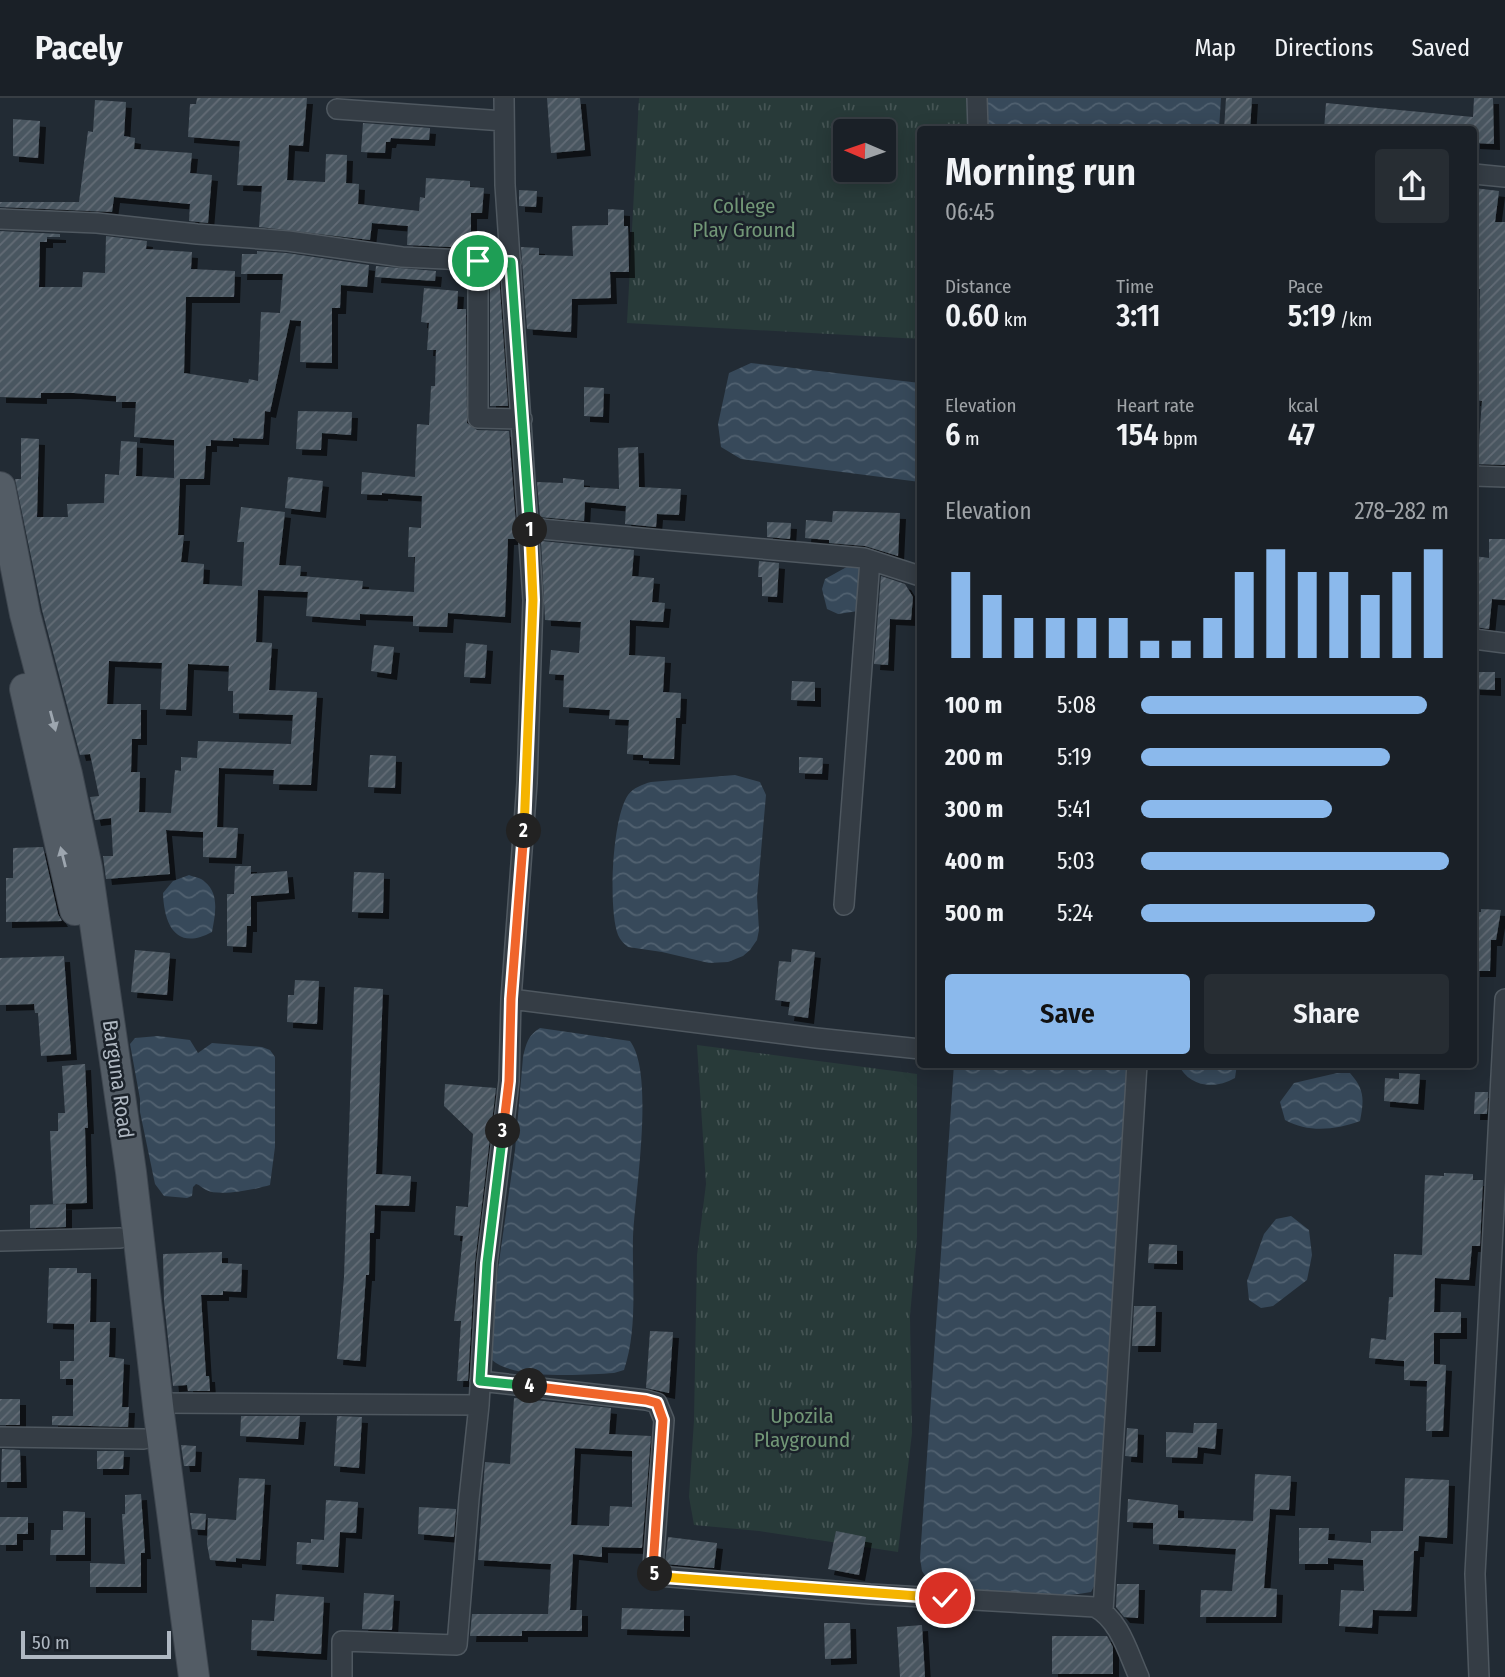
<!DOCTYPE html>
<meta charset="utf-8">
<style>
body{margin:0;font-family:"Fira Sans Condensed",sans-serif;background:#272d33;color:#f1f3f6;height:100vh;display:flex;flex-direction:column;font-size:26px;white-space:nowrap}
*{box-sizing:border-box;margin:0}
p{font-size:23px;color:#9fa3a7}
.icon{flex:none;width:38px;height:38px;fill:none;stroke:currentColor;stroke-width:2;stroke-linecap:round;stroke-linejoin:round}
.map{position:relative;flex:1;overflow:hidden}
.details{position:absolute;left:917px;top:28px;width:560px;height:942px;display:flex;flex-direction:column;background:#1a2027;border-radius:7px;box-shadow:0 4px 18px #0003,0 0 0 2px #383e44}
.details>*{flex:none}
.needle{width:46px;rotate:272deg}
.controls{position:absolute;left:833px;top:21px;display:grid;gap:14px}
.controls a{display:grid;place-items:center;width:63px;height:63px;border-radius:7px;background:#1a2027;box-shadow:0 4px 18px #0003,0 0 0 2px #383e44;font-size:35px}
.scale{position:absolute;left:21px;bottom:18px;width:150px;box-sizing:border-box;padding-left:7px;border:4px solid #afb8c2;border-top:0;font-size:19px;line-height:24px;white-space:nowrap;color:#afb8c2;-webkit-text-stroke:5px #1b222a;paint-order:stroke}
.pin{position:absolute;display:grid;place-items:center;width:60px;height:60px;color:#fff;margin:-30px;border:4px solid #fff;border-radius:50%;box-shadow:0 2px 7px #0007}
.km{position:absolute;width:35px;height:35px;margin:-18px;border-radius:50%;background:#222;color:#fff;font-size:19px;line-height:35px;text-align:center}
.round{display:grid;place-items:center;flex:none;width:74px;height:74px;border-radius:7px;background:#272d33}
.headline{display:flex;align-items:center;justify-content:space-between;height:119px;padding:0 28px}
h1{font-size:38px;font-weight:600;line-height:52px}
.stats{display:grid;grid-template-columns:repeat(3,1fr);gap:10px;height:119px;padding:7px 28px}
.stats div{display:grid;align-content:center}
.stats b{font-size:30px;font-weight:600}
.stats small{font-size:19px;font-weight:400}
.stats p{font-size:19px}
.chart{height:196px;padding:14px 28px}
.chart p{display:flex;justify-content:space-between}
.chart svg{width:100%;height:126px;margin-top:7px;stroke:#8bb9ec;stroke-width:6}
.primary-button{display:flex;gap:14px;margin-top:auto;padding:14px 28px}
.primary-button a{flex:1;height:80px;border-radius:7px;background:#8bb9ec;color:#111;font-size:28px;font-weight:600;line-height:80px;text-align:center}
.primary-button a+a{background:#272d33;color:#f1f3f6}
ul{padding:0 28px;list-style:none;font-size:23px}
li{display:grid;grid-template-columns:112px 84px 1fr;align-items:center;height:52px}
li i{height:18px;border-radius:9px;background:#8bb9ec}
header{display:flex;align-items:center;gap:42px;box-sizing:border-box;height:98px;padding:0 35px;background:#1a2027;border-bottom:2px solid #383e44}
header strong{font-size:33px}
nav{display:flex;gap:38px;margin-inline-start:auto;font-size:24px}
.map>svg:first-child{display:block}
.park{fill:url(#park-tufts);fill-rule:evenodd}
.water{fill:url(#water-waves)}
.building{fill:url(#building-hatch);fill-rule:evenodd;filter:url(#shadow)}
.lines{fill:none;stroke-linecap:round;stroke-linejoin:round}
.street-casing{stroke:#4f5860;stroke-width:22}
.primary-casing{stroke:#3e464f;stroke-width:32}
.street{stroke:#353d45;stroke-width:19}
.primary{stroke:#535c65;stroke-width:30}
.oneway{fill:#9da6af}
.split-1-casing{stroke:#fff;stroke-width:14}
.split-2-casing{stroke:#fff;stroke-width:14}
.split-3-casing{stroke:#fff;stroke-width:14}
.split-4-casing{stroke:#fff;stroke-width:14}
.split-5-casing{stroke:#fff;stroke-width:14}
.split-6-casing{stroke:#fff;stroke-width:14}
.split-1{stroke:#22a559;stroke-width:9}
.split-2{stroke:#f5b400;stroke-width:9}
.split-3{stroke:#f0652b;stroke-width:9}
.split-4{stroke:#22a559;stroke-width:9}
.split-5{stroke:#f0652b;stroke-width:9}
.split-6{stroke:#f5b400;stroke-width:9}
.labels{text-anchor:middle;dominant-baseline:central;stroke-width:5;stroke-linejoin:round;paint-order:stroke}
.park-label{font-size:21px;fill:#719676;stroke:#1b222a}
.street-label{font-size:21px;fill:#afb8c2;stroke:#1b222a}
</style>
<header>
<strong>Pacely</strong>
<nav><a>Map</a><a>Directions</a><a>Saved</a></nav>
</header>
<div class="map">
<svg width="1505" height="1579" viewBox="0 0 1505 1579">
<defs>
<pattern id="park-tufts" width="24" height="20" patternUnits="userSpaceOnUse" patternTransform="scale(1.75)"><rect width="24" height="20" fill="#283a39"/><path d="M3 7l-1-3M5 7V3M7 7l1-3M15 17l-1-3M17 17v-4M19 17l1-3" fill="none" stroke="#455454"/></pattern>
<pattern id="water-waves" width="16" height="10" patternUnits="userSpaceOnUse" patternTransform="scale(1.75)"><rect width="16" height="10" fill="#37495a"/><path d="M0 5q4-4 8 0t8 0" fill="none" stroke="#516170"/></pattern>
<pattern id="building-hatch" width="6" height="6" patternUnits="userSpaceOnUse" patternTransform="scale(1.75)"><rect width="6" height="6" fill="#4a5660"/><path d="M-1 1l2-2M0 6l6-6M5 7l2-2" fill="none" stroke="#626c75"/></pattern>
<filter id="shadow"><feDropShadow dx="6" dy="6" stdDeviation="0" flood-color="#0009"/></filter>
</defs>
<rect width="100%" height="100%" fill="#222b34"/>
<!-- park -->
<path class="park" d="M 639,0 L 969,0 L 968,31 L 920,32 L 920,241 L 627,225 ZM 845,33 L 884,33 L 884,72 L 845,72 Z
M 697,947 L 917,976 L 917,1139 L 910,1218 L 912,1335 L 898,1454 L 759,1433 L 694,1427 L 689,1399 L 694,1322 L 697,1157 L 706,1086 Z"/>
<!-- water -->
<path class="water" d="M 984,0 L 1221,0 L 1219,32 L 986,31 Z
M 751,265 L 920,285 L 920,384 L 741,361 L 721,349 L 718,326 L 729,275 Z
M 852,466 L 860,468 L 865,512 L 838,516 L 827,511 L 822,491 L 825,481 Z
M 735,677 L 760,684 L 766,697 L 757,799 L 759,832 L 757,842 L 750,852 L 743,858 L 728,864 L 709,865 L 662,854 L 628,849 C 624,846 620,842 618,837 C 608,811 612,720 628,697 C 633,690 643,686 651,684 Z
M 189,777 C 194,779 202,780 205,784 C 220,796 215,818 212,834 C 177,853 164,828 163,795 L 173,783 Z
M 540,930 L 630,943 C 655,976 635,1094 633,1139 C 632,1183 638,1230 624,1272 L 614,1275 C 584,1277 515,1282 492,1262 L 495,1192 L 515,1052 L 523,959 C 526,946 528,937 540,930 Z
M 158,938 L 190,942 L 198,955 L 212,945 L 262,949 L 270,952 L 275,959 L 275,1049 L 270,1087 C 256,1091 220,1099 206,1092 C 202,1090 200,1087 196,1086 L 193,1089 L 192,1098 L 187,1100 L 164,1098 L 155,1086 L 140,1014 L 140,1001 L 130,946 L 135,940 Z
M 954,966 L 1133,966 L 1099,1479 L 1091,1494 C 1041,1504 986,1493 936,1485 L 928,1482 L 922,1473 L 920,1460 Z
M 1178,966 L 1237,966 L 1235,980 C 1214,992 1189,989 1178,966 Z
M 1337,975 L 1350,975 C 1365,992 1364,1002 1360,1023 C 1335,1032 1309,1035 1285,1022 L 1280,1004 L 1294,985 Z
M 1291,1118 L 1309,1132 L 1312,1157 L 1307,1182 L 1273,1208 L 1261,1210 L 1249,1202 L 1247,1183 L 1264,1136 L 1276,1121 Z"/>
<!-- building -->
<path class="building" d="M 197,0 L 307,0 L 303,48 L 289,47 L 287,82 L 325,84 L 326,56 L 347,57 L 346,85 L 359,86 L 358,106 L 419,113 L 420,99 L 425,100 L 426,80 L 470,83 L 470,89 L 484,90 L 482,115 L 471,115 L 471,150 L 407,147 L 408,128 L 372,125 L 370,142 L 259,129 L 262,88 L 237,87 L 240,43 L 188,39 L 190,6 L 196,6 Z
M 547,0 L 580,0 L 585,52 L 551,55 Z
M 1226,0 L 1252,0 L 1250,32 L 1224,32 Z
M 1474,0 L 1493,0 L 1494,46 L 1474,45 L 1474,32 L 1324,32 L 1326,5 L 1473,19 Z
M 95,2 L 126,4 L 124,38 L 135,40 L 134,51 L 192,55 L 190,75 L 212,77 L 208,125 L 189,123 L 190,106 L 114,99 L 112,114 L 0,109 L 0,104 L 79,104 L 88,33 L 93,34 Z
M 13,21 L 40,23 L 38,60 L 13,58 Z
M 363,25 L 430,30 L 429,42 L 391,40 L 390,44 L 386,44 L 385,55 L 361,54 Z
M 1474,90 L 1499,93 L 1495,124 L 1505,124 L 1505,367 L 1475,366 L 1475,356 L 1478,356 L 1482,303 L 1474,302 L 1479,257 L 1480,191 L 1474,191 Z
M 519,92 L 537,93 L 536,109 L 519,108 Z
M 608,111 L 624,112 L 624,128 L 628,128 L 629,174 L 610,174 L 611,200 L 572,201 L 571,234 L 527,231 L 521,149 L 539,150 L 539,157 L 573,158 L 572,128 L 608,127 Z
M 0,133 L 60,136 L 60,139 L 47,139 L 47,144 L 40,144 L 39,189 L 82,189 L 83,174 L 105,175 L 106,138 L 147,143 L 146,151 L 192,154 L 191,171 L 235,173 L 234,199 L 186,199 L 184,275 L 248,285 L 249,281 L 258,283 L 261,214 L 280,215 L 283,176 L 241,176 L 242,156 L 257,156 L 257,153 L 287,155 L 369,167 L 367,189 L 341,187 L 340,210 L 332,210 L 332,265 L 300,264 L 301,223 L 290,222 L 270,314 L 265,313 L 263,341 L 233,340 L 233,343 L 211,342 L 211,348 L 206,348 L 204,381 L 180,381 L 178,437 L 184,437 L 181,464 L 204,466 L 203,486 L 242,488 L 244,444 L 237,444 L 241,409 L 285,414 L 279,467 L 301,468 L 300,478 L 363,483 L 362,491 L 414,494 L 415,459 L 408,459 L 409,429 L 421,430 L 422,398 L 382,395 L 382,397 L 361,396 L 362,374 L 415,379 L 417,326 L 429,327 L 431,288 L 435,288 L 436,252 L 427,252 L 429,225 L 421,224 L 424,190 L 458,193 L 457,211 L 466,211 L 467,325 L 477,332 L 509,333 L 517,441 L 508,441 L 505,519 L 448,515 L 447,529 L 413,528 L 413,518 L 360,516 L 360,522 L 306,518 L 308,494 L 258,492 L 256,544 L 272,545 L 269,592 L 317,594 L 311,687 L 273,686 L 274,672 L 219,670 L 217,729 L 238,730 L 236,760 L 203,759 L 203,734 L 166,732 L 170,776 L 106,781 L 103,758 L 113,758 L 111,720 L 95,722 L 90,699 L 99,698 L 90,656 L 80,657 L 42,512 L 15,381 L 21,381 L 21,340 L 39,341 L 37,419 L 68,419 L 67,406 L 104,405 L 105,376 L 119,377 L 121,343 L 137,344 L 136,378 L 174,380 L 174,342 L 134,339 L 136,304 L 116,304 L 116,298 L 74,295 L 41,295 L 41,300 L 0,299 ZM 109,563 L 162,565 L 160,611 L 186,612 L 188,566 L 229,568 L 228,593 L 233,593 L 233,615 L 293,617 L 291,646 L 198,643 L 197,660 L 181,659 L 181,673 L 175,672 L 171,715 L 139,714 L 140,674 L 131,674 L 132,641 L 141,641 L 141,606 L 107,606 Z
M 376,168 L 436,173 L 435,183 L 375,179 Z
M 490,175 L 499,176 L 508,308 L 490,308 Z
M 584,289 L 604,290 L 603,319 L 584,318 Z
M 298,313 L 352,314 L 351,337 L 322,335 L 321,352 L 296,351 Z
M 638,349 L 639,389 L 681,391 L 679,417 L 657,416 L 656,429 L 625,426 L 626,408 L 585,404 L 584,423 L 540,419 L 537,384 L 563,385 L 563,380 L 584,382 L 584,389 L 619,391 L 618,350 Z
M 288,379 L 323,383 L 320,414 L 285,410 Z
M 833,413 L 900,415 L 898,458 L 865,448 L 829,445 L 829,442 L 805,440 L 806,422 L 832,424 Z
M 767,424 L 791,425 L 790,441 L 767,439 Z
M 1489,441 L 1505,441 L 1505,502 L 1492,501 L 1489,531 L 1474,529 L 1474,458 L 1489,460 Z
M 541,443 L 634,452 L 632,478 L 654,480 L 652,504 L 665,505 L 663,524 L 630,522 L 629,557 L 665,559 L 663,594 L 681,595 L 680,620 L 676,620 L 674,661 L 643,660 L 643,657 L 627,656 L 629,622 L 609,621 L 610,612 L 563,609 L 564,577 L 549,576 L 551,552 L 579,555 L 581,524 L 545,522 Z
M 759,463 L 779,465 L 777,499 L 762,498 L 762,479 L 758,479 Z
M 881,478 L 905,486 L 913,499 L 911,522 L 890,521 L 888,567 L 874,566 Z
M 466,545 L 487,547 L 485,580 L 464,579 Z
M 374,547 L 394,549 L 391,576 L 371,573 Z
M 1474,574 L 1495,574 L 1495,592 L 1474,591 Z
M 792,583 L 815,584 L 815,603 L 791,602 Z
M 370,657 L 396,658 L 395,690 L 368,689 Z
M 799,659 L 823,660 L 822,676 L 799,675 Z
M 43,749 L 58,816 L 62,823 L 6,824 L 6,780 L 13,780 L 13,750 Z
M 235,768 L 251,768 L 251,776 L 287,773 L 289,795 L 251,798 L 251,828 L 247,828 L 246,849 L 227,848 L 227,796 L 234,796 Z
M 354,774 L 384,775 L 383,815 L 352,814 Z
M 1481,811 L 1501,812 L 1496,842 L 1491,842 L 1490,873 L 1474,873 L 1474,814 L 1481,814 Z
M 792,851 L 815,854 L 808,920 L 788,917 L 790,904 L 775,902 L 779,863 L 791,864 Z
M 135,852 L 170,855 L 167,897 L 131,894 Z
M 64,858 L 71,956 L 41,958 L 38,915 L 35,915 L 34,906 L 0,907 L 0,860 Z
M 295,882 L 319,883 L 317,926 L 287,924 L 288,897 L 294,897 Z
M 354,889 L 383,891 L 376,1076 L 411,1078 L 409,1108 L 375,1107 L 374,1135 L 370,1135 L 369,1177 L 366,1177 L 360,1263 L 337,1261 L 344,1179 Z
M 85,966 L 88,1030 L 85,1030 L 87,1105 L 53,1106 L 50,1033 L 58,1033 L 58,1015 L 65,1015 L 62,968 Z
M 1399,975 L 1420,976 L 1418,1006 L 1384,1003 L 1385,980 L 1399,981 Z
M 445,986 L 496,990 L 475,1164 L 468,1283 L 457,1283 L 461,1223 L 454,1223 L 463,1138 L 454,1137 L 456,1108 L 468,1109 L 473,1036 L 444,1008 Z
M 1475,994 L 1488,994 L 1487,1016 L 1474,1016 Z
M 1444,1075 L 1473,1076 L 1473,1082 L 1483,1082 L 1480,1148 L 1472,1148 L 1469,1182 L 1435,1180 L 1434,1214 L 1461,1214 L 1461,1235 L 1434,1235 L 1434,1266 L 1446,1267 L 1443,1333 L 1426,1333 L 1427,1283 L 1404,1282 L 1404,1263 L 1369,1260 L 1371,1240 L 1386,1242 L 1389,1199 L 1393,1199 L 1394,1156 L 1422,1157 L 1425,1077 L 1444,1078 Z
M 66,1106 L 66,1129 L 30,1130 L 30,1107 Z
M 1149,1146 L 1177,1147 L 1177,1166 L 1148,1165 Z
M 222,1154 L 222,1165 L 242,1166 L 241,1194 L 223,1193 L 223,1197 L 201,1197 L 206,1278 L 209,1278 L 210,1293 L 188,1293 L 187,1287 L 173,1288 L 164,1203 L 163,1156 Z
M 49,1170 L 77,1170 L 77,1175 L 91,1175 L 90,1224 L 110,1224 L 109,1259 L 124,1261 L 122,1309 L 129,1309 L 128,1329 L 52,1327 L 52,1318 L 73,1318 L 73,1281 L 60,1281 L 60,1263 L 74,1263 L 74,1226 L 47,1225 Z
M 1134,1208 L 1156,1208 L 1155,1248 L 1132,1248 Z
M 650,1233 L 673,1234 L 669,1295 L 646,1290 Z
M 514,1300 L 611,1310 L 609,1336 L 651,1338 L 642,1450 L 602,1449 L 602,1459 L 573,1456 L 570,1512 L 582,1512 L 582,1533 L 522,1533 L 522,1538 L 470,1538 L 472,1516 L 548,1516 L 551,1466 L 478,1462 L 485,1364 L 510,1366 ZM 575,1350 L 632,1353 L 632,1409 L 610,1408 L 609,1428 L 571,1427 Z
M 0,1301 L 20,1301 L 20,1327 L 0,1327 Z
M 241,1318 L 300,1318 L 298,1341 L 240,1338 Z
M 337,1318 L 362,1319 L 359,1370 L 334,1368 Z
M 1194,1325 L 1217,1325 L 1215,1351 L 1198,1349 L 1197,1360 L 1166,1359 L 1166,1334 L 1193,1335 Z
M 1127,1330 L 1138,1331 L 1137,1359 L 1125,1358 Z
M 181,1347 L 196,1348 L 195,1368 L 184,1368 Z
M 2,1351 L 20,1352 L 21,1384 L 1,1384 Z
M 97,1353 L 124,1353 L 123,1371 L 97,1371 Z
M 1255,1376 L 1291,1378 L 1289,1412 L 1270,1411 L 1264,1490 L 1277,1491 L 1276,1519 L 1200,1519 L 1201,1492 L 1232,1493 L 1236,1451 L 1153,1446 L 1153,1425 L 1127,1424 L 1128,1401 L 1178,1407 L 1178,1420 L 1253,1423 Z
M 239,1380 L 265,1381 L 260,1462 L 236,1460 L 236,1464 L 210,1462 L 207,1446 L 208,1420 L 236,1422 Z
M 1405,1380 L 1449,1382 L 1447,1440 L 1419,1438 L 1418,1453 L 1414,1453 L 1411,1513 L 1373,1512 L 1372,1530 L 1339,1528 L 1341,1492 L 1364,1493 L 1363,1462 L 1328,1460 L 1328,1466 L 1299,1466 L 1299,1430 L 1329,1430 L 1328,1442 L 1371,1445 L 1371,1433 L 1403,1433 Z
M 141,1396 L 145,1455 L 141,1455 L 141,1489 L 90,1489 L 90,1465 L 125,1466 L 122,1416 L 125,1416 L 125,1397 Z
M 326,1402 L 358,1404 L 356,1435 L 340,1434 L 338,1469 L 296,1466 L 297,1444 L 311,1445 L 311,1441 L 324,1442 Z
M 419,1409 L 456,1411 L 454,1439 L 418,1436 Z
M 63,1413 L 85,1414 L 85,1457 L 50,1457 L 51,1432 L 63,1432 Z
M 190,1415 L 206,1416 L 205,1432 L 192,1431 Z
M 0,1419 L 28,1419 L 28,1436 L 17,1436 L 17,1447 L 0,1447 Z
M 836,1433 L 866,1439 L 859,1477 L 828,1471 Z
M 668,1439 L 717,1445 L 714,1470 L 665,1466 Z
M 1117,1486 L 1139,1486 L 1138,1520 L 1124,1519 L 1116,1509 Z
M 364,1495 L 394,1497 L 392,1532 L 362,1531 Z
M 276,1496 L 324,1499 L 321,1556 L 251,1552 L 252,1522 L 274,1523 Z
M 622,1510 L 684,1512 L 684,1533 L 621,1531 Z
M 824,1525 L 850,1525 L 851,1560 L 825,1561 Z
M 922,1527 L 925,1579 L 900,1579 L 897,1529 Z
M 1052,1538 L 1107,1538 L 1113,1549 L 1113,1576 L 1052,1576 Z"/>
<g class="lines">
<!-- street casing -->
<g class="street-casing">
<path id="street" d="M 977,0 L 978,32
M 337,11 L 504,23
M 1474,76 L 1505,79
M 0,121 L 97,125 L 197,136 L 288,143 L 402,159 L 511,164
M 478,163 L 478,320 L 522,321
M 1474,378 L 1505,379
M 530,430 L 864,460 L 920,478
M 1474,541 L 1505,545
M 844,807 L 870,462
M 511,901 L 816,940 L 920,951
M 0,1143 L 120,1140
M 480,1283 L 646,1302 L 657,1305 L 664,1322 L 653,1469 L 653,1473 L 659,1478 L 870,1496 L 1095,1509 C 1120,1522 1128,1555 1139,1579
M 158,1305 L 479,1307 L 487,1165 L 509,983 L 511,901 L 527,685 L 533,502 L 505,87 L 504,0
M 0,1339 L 144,1341
M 1103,1513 L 1137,966
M 342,1579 L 342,1543 L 457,1547 L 469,1401 L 479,1307
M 1479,1579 L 1475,1476 L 1505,901"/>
</g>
<!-- primary casing -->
<g class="primary-casing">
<path id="primary" d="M 0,389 L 25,516 L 67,676 L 87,770 L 131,1074 L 159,1316 L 194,1579
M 25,591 L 75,812"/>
</g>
<!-- street -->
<use href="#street" class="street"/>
<!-- primary -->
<use href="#primary" class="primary"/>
</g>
<!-- one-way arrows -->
<defs><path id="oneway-solid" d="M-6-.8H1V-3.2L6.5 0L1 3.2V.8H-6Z" transform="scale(1.75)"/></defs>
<g class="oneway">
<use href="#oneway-solid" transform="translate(53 623) rotate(75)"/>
<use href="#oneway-solid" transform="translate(63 759) rotate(-104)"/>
</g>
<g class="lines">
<!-- split-1 casing -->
<g class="split-1-casing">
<path id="split-1" d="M 478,163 L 511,164 L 530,432"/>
</g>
<!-- split-2 casing -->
<g class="split-2-casing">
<path id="split-2" d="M 524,733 L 533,502 L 530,432"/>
</g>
<!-- split-3 casing -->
<g class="split-3-casing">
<path id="split-3" d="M 503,1033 L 509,983 L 511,901 L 524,733"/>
</g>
<!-- split-4 casing -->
<g class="split-4-casing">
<path id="split-4" d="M 503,1033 L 487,1165 L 480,1283 L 530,1288"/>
</g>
<!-- split-5 casing -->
<g class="split-5-casing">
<path id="split-5" d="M 530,1288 L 646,1302 L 657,1305 L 663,1322 L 653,1469 L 655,1476"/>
</g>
<!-- split-6 casing -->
<g class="split-6-casing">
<path id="split-6" d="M 655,1476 L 663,1479 L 945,1500"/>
</g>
<!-- split-1 -->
<use href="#split-1" class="split-1"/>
<!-- split-2 -->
<use href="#split-2" class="split-2"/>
<!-- split-3 -->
<use href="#split-3" class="split-3"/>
<!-- split-4 -->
<use href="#split-4" class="split-4"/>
<!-- split-5 -->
<use href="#split-5" class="split-5"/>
<!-- split-6 -->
<use href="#split-6" class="split-6"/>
</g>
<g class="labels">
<!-- park labels -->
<g class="park-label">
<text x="744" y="108">College<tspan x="744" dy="24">Play Ground</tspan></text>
<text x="802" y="1318">Upozila<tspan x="802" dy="24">Playground</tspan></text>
</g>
<!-- street labels -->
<g class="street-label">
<text transform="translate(118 981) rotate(82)">Barguna Road</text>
</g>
</g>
</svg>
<div class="controls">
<a><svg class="needle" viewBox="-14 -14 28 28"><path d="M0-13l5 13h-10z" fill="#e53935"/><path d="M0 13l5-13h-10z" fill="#9fa3a7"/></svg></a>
</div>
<div class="scale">50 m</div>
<div class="pin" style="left:478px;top:163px;background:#1e9e55"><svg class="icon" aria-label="arrive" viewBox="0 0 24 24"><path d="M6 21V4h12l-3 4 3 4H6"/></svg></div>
<div class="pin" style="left:945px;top:1500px;background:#d93025"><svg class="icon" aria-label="check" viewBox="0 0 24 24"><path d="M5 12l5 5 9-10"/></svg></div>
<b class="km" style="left:530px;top:432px">1</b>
<b class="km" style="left:524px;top:733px">2</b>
<b class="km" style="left:503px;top:1033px">3</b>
<b class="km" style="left:530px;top:1288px">4</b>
<b class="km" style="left:655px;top:1476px">5</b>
<section class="details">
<div class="headline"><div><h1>Morning run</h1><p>06:45</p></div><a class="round"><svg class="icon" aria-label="share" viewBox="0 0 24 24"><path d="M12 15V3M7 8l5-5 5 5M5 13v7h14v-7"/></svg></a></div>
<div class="stats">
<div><p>Distance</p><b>0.60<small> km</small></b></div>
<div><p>Time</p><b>3:11</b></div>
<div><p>Pace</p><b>5:19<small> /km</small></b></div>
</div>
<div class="stats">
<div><p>Elevation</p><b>6<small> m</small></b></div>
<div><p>Heart rate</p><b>154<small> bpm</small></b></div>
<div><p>kcal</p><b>47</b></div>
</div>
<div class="chart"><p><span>Elevation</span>278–282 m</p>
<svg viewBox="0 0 160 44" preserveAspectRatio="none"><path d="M5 44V14M15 44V22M25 44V30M35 44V30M45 44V30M55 44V30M65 44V38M75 44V38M85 44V30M95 44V14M105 44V6M115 44V14M125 44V14M135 44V22M145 44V14M155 44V6"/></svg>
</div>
<ul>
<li><b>100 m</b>5:08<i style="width:93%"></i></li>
<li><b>200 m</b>5:19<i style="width:81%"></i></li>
<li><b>300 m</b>5:41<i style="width:62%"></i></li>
<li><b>400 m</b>5:03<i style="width:100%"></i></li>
<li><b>500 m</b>5:24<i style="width:76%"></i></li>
</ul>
<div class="primary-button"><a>Save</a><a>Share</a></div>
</section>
</div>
